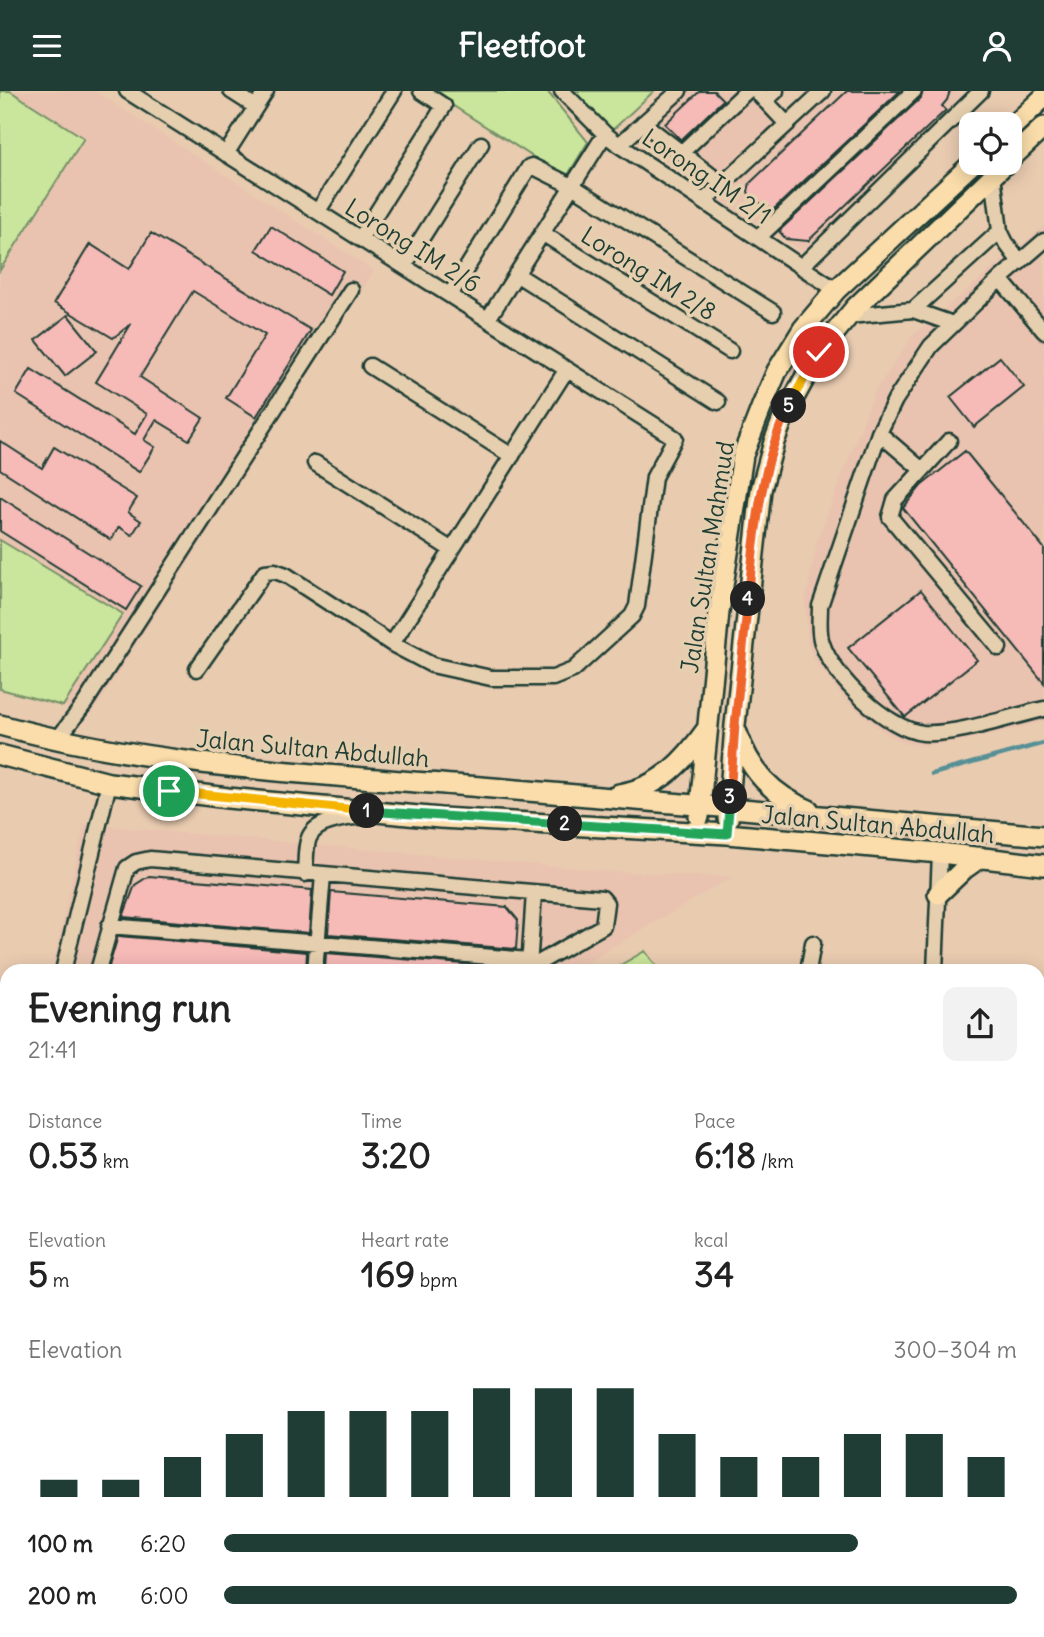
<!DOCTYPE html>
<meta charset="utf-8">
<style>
body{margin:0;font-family:Delius,sans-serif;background:#f2f2f2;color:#222;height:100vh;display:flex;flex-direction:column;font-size:26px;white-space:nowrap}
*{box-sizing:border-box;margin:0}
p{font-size:23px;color:#767676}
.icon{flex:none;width:38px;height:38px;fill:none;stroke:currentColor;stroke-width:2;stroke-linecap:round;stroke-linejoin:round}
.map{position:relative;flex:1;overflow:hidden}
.side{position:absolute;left:0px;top:873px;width:1045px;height:674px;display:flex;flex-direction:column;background:#fff;border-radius:21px 21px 0 0;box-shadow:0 4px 18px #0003}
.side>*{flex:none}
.buttons{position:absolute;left:959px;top:21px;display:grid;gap:14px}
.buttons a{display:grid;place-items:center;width:63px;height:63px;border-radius:14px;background:#fff;box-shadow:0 4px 18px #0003;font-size:35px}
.pin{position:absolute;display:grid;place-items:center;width:60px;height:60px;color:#fff;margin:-30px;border:4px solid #fff;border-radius:50%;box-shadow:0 2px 7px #0007}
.km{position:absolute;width:35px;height:35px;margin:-18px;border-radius:50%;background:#222;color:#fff;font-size:19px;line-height:35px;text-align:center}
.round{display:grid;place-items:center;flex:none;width:74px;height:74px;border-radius:14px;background:#f2f2f2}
.headline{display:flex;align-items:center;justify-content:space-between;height:119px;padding:0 28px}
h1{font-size:38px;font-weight:800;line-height:52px}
.metrics{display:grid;grid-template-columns:repeat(3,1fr);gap:10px;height:119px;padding:7px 28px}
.metrics div{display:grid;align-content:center}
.metrics b{font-size:35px;font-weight:800}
.metrics small{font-size:19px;font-weight:400}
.metrics p{font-size:19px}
.chart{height:196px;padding:14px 28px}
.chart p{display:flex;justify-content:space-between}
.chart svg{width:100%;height:126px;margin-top:7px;stroke:#1f3d34;stroke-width:6}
ul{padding:0 28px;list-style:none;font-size:23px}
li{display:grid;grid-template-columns:112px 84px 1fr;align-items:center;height:52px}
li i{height:18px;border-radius:9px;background:#1f3d34}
header{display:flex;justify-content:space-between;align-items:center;height:91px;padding:0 28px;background:#1f3d34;color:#fff;font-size:32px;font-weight:800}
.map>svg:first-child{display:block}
.built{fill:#e9c3af}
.green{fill:#cae59c;stroke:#749168;stroke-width:2}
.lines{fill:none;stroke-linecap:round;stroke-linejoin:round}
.stream{stroke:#569096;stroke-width:4.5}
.building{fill:#f6bab7;stroke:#1f3d34;stroke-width:2}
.minor-casing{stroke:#1f3d34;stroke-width:19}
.major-casing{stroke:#1f3d34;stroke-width:24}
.minor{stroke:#e6cfae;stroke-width:14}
.major{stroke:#fbddab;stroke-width:19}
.split-1-casing{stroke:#fff;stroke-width:14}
.split-2-casing{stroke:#fff;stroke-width:14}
.split-3-casing{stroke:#fff;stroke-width:14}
.split-4-casing{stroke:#fff;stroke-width:14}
.split-5-casing{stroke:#fff;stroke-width:14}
.split-6-casing{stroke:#fff;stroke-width:14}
.split-1{stroke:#f5b400;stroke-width:9}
.split-2{stroke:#22a559;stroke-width:9}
.split-3{stroke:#22a559;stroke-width:9}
.split-4{stroke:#f0652b;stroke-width:9}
.split-5{stroke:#f0652b;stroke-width:9}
.split-6{stroke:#f5b400;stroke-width:9}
.labels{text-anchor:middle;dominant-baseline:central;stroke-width:7;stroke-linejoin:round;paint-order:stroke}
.street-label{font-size:24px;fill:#1f3d34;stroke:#e6cfae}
</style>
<header><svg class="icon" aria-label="menu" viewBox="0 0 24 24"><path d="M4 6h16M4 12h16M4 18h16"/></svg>Fleetfoot<svg class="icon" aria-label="person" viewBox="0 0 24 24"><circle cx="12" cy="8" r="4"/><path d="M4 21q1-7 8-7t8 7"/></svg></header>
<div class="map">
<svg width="1044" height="1546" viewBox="0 0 1044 1546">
<rect width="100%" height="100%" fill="#e9cbb0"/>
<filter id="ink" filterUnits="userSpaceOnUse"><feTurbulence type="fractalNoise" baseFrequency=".0143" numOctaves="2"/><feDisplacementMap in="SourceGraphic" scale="14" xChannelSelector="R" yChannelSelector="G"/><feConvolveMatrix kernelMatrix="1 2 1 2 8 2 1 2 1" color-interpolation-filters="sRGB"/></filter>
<g filter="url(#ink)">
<!-- built -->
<path class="built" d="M 0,0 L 95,0 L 374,180 L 92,623 L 0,598 Z
M 668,0 L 752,0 L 790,38 L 831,0 L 957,0 L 967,11 L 803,160 L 724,112 L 623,40 Z
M 1044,135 L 1044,631 L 966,649 L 925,655 L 905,652 L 886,643 L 845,609 L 815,570 L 808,553 L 805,511 L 817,449 L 875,300 L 914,243 Z
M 84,733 L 618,781 L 732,786 L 572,880 L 52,880 Z"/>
<!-- green -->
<path class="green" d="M 0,0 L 10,0 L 84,47 L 0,179 Z
M 430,0 L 547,0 L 588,51 L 566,87 Z
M 562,0 L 654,0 L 605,46 Z
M 0,449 L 123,523 L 63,615 L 0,598 Z
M 645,860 L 660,880 L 610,880 Z"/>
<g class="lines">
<!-- stream -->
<path class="stream" d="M 932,683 L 1044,652"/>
</g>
<!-- building -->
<path class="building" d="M 700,0 L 714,0 L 723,9 L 681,49 L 665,33 Z
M 847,0 L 900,0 L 773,119 L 750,107 L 748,100 L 750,92 Z
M 923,0 L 950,0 L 947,9 L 942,15 L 946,19 L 808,150 L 786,148 L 779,140 L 921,7 Z
M 271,135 L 343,180 L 329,204 L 256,159 Z
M 151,142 L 311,239 L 256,326 L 226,307 L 265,244 L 193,200 L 140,286 L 203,327 L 189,349 L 156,329 L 144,349 L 155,356 L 139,381 L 16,303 L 31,278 L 135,343 L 147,323 L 96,291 L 131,233 L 113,247 L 54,212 L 90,153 L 129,178 Z
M 68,224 L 97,260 L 65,285 L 36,249 Z
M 1000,266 L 1024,296 L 974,336 L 950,306 Z
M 0,350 L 42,377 L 54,356 L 137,407 L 128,421 L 141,430 L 132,444 L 119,436 L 111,449 L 0,378 Z
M 965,360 L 1044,457 L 1044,592 L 903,417 L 921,395 Z
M 0,406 L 141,495 L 126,519 L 0,440 Z
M 921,499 L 977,569 L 905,626 L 848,557 Z
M 149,785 L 312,799 L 309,842 L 123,826 L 135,794 Z
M 331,801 L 507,816 L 518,829 L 516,858 L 328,843 Z
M 118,845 L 307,861 L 306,880 L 113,880 L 109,875 Z
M 326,862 L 514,877 L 514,880 L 325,880 Z"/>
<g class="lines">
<!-- minor casing -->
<g class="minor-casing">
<path id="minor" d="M 127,0 L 675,347 L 654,386 L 637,515 L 632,525 L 573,579 L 553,587 L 491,587 L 432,574 L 392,553 L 286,484 L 275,480 L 265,481 L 197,578
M 231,0 L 256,16
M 562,0 L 605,43 L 619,54 L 836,199
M 756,0 L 787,33
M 765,10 L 776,0
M 643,32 L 722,93
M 619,54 L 679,0
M 682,61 L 747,0
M 226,63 L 266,0
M 993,84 L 1000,140 L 1006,152 L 1020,171
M 704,110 L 823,0
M 318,120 L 394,0
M 542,142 L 730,260
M 758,147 L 914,0
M 360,148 L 444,15 L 421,0
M 1044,150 L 1000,188 L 931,255 L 895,309 L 879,342 L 820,515 C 820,527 818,541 822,552 C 832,585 888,639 923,642 C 957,644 1009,626 1044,618
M 404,175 L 481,53
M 802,175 L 981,0
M 516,183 L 718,311
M 1000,188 L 1044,240
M 450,204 L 529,76 L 532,75 L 572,95 L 773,221
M 913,219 L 1000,140
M 849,225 L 913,219 L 953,233
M 488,228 L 605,43
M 370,275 L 512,365
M 879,342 L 921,378
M 949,350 L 895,409 L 890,426 L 999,557
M 315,372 L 452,459
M 392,553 L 567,278
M 57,649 L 85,612 L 351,199
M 305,783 C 307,757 302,739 330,731 C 340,728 348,726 359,726
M 109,835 L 529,869
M 529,877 L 534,802
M 63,880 L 109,692
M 98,880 L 127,777 L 136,771 L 150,768 L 602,807 L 606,812 L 603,835 L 528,878
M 315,880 L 323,784
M 808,880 L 813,852
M 935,880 L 940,762
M 1038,905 L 1044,905
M 0,1026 L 7,1028
M 1038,1100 L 1044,1099
M 1038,1255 L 1044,1258
M 0,1365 L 7,1359
M 1038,1374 L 1044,1367
M 0,1415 L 7,1417
M 538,1540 L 540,1546
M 710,1540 L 712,1546
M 866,1546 L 873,1540"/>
</g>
<!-- major casing -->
<g class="major-casing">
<path id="major" d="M 1010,38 L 1044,6
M 1010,68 L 1044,36
M 0,634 C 157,677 320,683 481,696 C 669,711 856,728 1044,745
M 737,642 C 750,680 772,704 809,719
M 0,664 L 109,692 L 228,707 L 440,727 L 727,743 L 940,762 L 1044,774
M 619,703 C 660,697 685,669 707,638
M 699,726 L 719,521 L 743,364 L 762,315 L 777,280 L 803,238 L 836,199 L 973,72
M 728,728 L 735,634 L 761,399 L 774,351 L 784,325 L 819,261 L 855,217 L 1006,72
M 938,803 L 964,778 L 981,766"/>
</g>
<!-- minor -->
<use href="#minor" class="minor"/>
<!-- major -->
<use href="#major" class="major"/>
</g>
</g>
<g class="lines" filter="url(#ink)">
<!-- split-1 casing -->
<g class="split-1-casing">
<path id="split-1" d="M 169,700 L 367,720"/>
</g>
<!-- split-2 casing -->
<g class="split-2-casing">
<path id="split-2" d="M 367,720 L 565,733"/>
</g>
<!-- split-3 casing -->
<g class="split-3-casing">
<path id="split-3" d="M 565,733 L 727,743 L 730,706"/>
</g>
<!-- split-4 casing -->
<g class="split-4-casing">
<path id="split-4" d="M 730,706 L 735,634 L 748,508"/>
</g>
<!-- split-5 casing -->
<g class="split-5-casing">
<path id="split-5" d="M 748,508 C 755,443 760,375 789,315"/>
</g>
<!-- split-6 casing -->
<g class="split-6-casing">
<path id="split-6" d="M 789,315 L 819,261"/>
</g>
<!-- split-1 -->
<use href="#split-1" class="split-1"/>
<!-- split-2 -->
<use href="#split-2" class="split-2"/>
<!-- split-3 -->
<use href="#split-3" class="split-3"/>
<!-- split-4 -->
<use href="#split-4" class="split-4"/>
<!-- split-5 -->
<use href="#split-5" class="split-5"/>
<!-- split-6 -->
<use href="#split-6" class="split-6"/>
</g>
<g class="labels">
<!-- street labels -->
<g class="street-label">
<text transform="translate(707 85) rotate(34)">Lorong IM 2/1</text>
<text transform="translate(413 154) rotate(32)">Lorong IM 2/6</text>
<text transform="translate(649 182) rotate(32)">Lorong IM 2/8</text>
<text transform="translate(707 466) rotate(-81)">Jalan Sultan Mahmud</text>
<text transform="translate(313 657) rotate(5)">Jalan Sultan Abdullah</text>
<text transform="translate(878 733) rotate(5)">Jalan Sultan Abdullah</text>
</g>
</g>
</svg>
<div class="buttons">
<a><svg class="icon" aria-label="locate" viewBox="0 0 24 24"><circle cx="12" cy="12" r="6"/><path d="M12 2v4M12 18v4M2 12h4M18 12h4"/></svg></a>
</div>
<div class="pin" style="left:169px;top:700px;background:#1e9e55"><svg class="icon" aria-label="arrive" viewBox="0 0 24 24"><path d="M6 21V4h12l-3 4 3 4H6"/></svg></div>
<div class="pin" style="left:819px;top:261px;background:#d93025"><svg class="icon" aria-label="check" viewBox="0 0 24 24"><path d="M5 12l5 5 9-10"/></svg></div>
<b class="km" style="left:367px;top:720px">1</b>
<b class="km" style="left:565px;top:733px">2</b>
<b class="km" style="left:730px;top:706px">3</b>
<b class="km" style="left:748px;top:508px">4</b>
<b class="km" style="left:789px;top:315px">5</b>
<section class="side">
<div class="headline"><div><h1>Evening run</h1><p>21:41</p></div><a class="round"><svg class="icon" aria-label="share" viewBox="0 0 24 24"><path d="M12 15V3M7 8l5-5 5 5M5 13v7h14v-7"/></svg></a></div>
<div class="metrics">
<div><p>Distance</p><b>0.53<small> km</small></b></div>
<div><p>Time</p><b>3:20</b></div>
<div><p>Pace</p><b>6:18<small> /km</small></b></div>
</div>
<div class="metrics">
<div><p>Elevation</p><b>5<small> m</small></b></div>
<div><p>Heart rate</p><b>169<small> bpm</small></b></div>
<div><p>kcal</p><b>34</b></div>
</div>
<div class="chart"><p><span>Elevation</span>300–304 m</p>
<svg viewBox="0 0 160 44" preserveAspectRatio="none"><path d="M5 44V38M15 44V38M25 44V30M35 44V22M45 44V14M55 44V14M65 44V14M75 44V6M85 44V6M95 44V6M105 44V22M115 44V30M125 44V30M135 44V22M145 44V22M155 44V30"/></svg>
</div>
<ul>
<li><b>100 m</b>6:20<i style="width:80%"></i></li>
<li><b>200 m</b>6:00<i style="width:100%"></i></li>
</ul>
</section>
</div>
